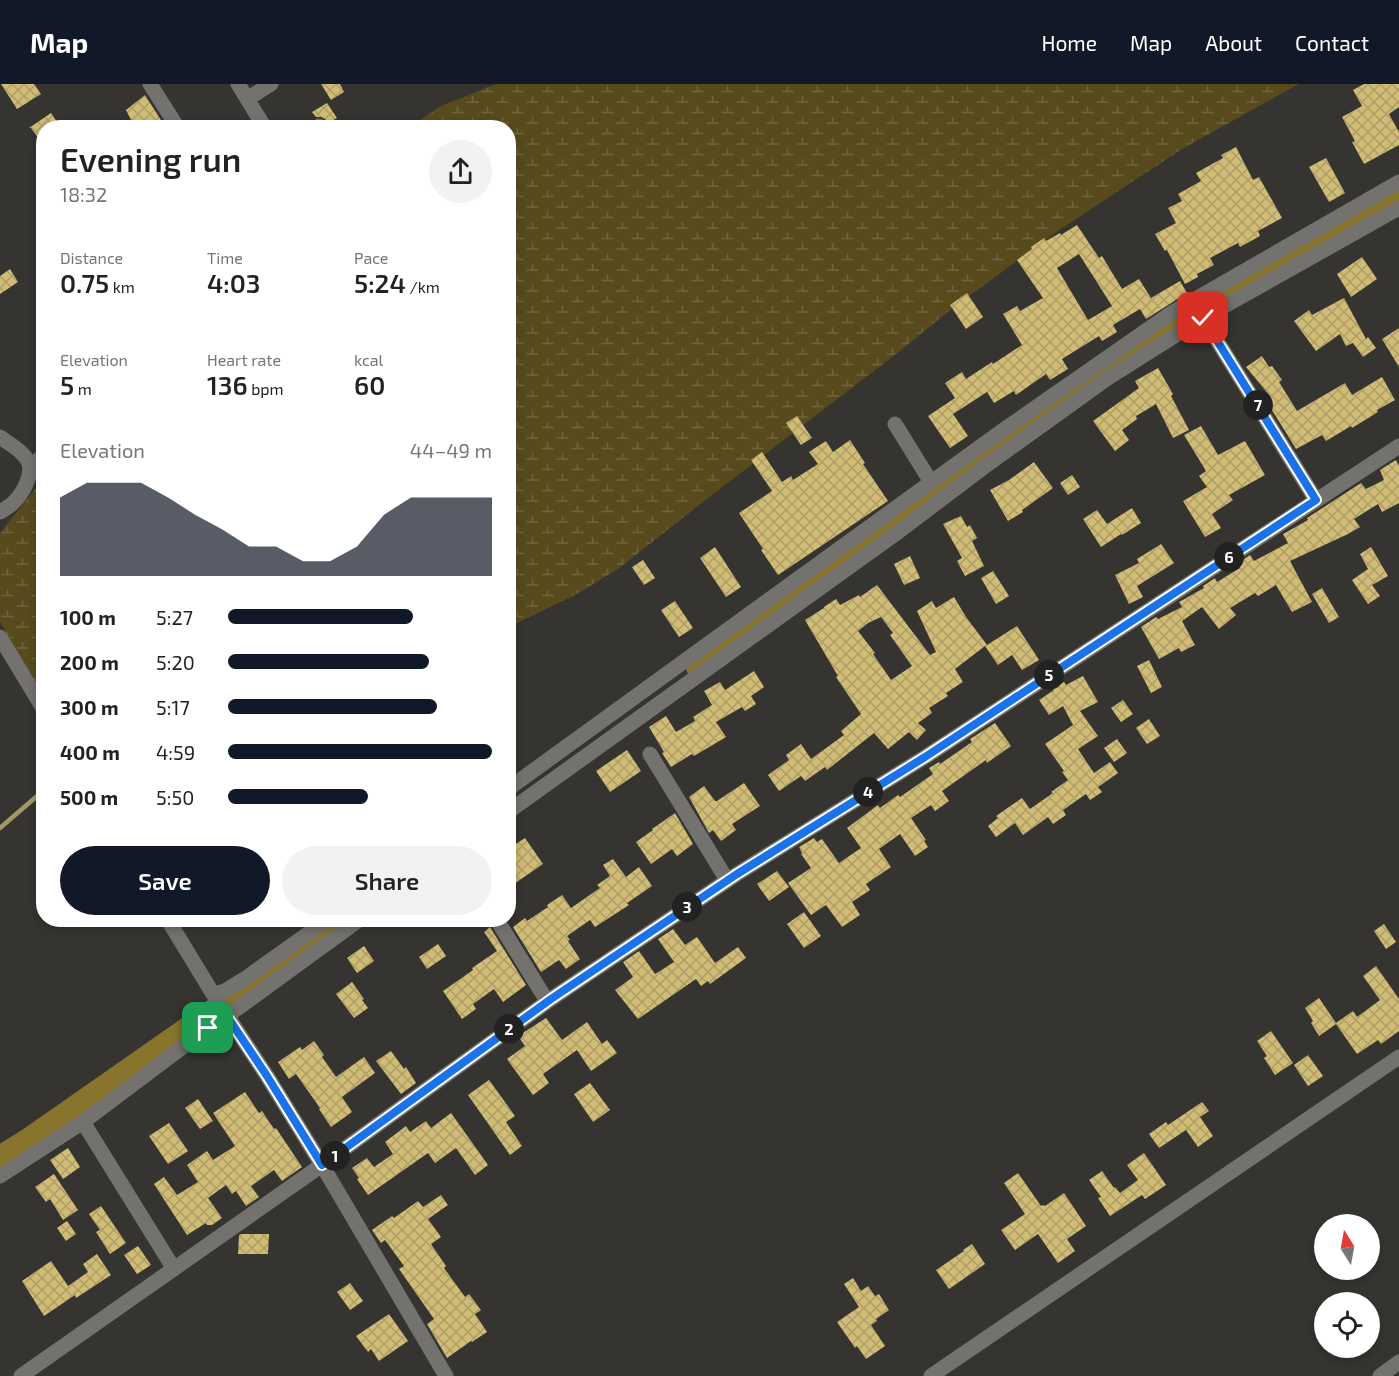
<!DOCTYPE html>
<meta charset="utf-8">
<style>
body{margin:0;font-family:"Exo 2",sans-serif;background:#f2f2f2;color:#222;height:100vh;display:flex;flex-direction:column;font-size:22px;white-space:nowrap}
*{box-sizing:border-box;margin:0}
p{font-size:20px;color:#767676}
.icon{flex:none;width:33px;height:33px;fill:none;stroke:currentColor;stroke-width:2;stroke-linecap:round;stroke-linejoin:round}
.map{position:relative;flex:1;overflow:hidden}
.panel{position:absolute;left:36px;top:36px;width:480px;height:807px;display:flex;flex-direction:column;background:#fff;border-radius:24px;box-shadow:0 3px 9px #0003}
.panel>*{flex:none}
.needle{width:39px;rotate:349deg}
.tools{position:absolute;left:1314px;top:1130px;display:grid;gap:12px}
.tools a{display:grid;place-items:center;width:66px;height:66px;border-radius:50%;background:#fff;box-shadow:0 3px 9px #0003;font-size:30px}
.pin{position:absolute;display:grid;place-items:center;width:51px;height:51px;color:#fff;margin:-26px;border-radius:12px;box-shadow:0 3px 9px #0006}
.km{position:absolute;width:30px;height:30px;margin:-15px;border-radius:50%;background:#222;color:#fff;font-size:16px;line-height:30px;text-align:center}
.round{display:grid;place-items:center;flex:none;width:63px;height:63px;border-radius:32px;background:#f2f2f2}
.headline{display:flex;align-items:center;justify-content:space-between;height:102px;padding:0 24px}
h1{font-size:33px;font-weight:600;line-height:45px}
.figures{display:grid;grid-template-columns:repeat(3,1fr);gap:9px;height:102px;padding:6px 24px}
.figures div{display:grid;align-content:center}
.figures b{font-size:26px;font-weight:600}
.figures small{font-size:16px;font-weight:400}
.figures p{font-size:16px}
.chart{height:168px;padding:12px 24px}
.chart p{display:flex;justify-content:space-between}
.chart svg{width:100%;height:108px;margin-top:6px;fill:#111827;opacity:.7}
.action{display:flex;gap:12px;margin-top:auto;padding:12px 24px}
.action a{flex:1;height:69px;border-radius:36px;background:#111827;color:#fff;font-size:24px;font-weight:600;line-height:69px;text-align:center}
.action a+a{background:#f2f2f2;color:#222}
ul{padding:0 24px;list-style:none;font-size:20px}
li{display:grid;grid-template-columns:96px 72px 1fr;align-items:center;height:45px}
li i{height:15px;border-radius:8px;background:#111827}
header{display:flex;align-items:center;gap:36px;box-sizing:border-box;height:84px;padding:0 30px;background:#111827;color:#fff}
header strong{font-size:28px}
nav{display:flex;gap:33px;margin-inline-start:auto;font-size:21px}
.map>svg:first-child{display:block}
.wetland{fill:url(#wetland-marsh)}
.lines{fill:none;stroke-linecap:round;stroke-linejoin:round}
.stream{stroke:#a59764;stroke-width:4.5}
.river{stroke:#88742c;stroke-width:26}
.building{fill:url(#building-cross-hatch);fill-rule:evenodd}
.minor{stroke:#73726e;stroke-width:15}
.route-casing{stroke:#fff;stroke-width:12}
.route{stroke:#1a73e8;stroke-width:8}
</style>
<header>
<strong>Map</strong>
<nav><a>Home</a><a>Map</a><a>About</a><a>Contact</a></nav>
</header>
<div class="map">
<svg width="1399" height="1292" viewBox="0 0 1399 1292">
<defs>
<pattern id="wetland-marsh" width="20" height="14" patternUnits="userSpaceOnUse" patternTransform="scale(1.5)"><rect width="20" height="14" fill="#574a1d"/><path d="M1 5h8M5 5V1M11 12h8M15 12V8" fill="none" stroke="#6f643e"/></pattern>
<pattern id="building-cross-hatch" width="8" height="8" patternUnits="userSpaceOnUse" patternTransform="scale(1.5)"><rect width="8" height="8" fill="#d1bc75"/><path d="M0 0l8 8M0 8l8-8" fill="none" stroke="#ae9e69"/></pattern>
</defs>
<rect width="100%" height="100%" fill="#353430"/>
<!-- wetland -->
<path class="wetland" d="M 496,0 L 1299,0 L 1182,65 L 1058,147 L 954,223 L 900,267 L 708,414 L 618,485 L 577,510 L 509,543 L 508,44 L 408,44 L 441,22 Z
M 43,395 L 43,611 L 0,538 L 0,449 Z"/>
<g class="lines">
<!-- stream -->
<path class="stream" d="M 0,744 L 44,706"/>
<!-- river -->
<path class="river" d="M 699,583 L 767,531 L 1053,323 L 1194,229 L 1399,116
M 0,1075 L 32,1055 L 345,836"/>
</g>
<!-- building -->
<path class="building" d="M 1,0 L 34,0 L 41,10 L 17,25 Z
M 321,0 L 340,0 L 344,8 L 331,16 Z
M 1364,0 L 1399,0 L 1399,23 L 1389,30 L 1399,48 L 1399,61 L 1364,80 L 1352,58 L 1355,57 L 1342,33 L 1362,22 L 1353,6 Z
M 145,11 L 166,44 L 135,44 L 126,26 Z
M 327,19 L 337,34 L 328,39 L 325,35 L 321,33 L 316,33 L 312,28 Z
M 51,29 L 61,44 L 44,44 L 44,62 L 31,44 L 29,44 Z
M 1236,63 L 1253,96 L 1259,93 L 1282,134 L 1258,147 L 1260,152 L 1240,163 L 1238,159 L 1210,174 L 1214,181 L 1197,190 L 1198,193 L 1185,200 L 1167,166 L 1165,167 L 1155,150 L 1176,139 L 1168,124 L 1182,117 L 1178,110 L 1201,97 L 1196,89 L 1223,74 L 1221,71 Z
M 1326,74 L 1345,109 L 1329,118 L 1309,83 Z
M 1077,141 L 1099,174 L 1102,172 L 1122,205 L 1139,195 L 1151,214 L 1180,197 L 1187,209 L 1146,235 L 1140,225 L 1113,241 L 1117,248 L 1102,257 L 1099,252 L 1062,275 L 1068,285 L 1050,296 L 1046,290 L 1016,311 L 1014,307 L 994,319 L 987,308 L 953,330 L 968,352 L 950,364 L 928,332 L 955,314 L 945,299 L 962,288 L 966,295 L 992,278 L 993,280 L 1022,261 L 1003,230 L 1017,222 L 1020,227 L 1043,214 L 1017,176 L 1032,165 L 1031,163 L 1044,154 L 1046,157 L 1060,149 L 1061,151 ZM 1079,170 L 1112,222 L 1088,236 L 1057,184 Z
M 1362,173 L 1377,195 L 1351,213 L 1337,190 Z
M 10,185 L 18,198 L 0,210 L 0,192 Z
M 967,209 L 983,233 L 966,245 L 950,221 Z
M 1344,214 L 1366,255 L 1368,253 L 1376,264 L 1363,273 L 1353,259 L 1346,262 L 1340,250 L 1316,267 L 1294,237 L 1309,226 L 1312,231 Z
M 1399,244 L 1399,283 L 1382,255 Z
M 1262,272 L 1269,283 L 1272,282 L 1282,296 L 1279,298 L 1297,327 L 1345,299 L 1352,311 L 1382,293 L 1395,316 L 1377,326 L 1378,328 L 1352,344 L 1351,342 L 1326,357 L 1322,351 L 1296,365 L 1265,315 L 1270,312 L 1246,283 Z
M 1158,284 L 1173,310 L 1171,312 L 1189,346 L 1173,354 L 1156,320 L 1136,332 L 1137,335 L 1122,346 L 1129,356 L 1115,367 L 1093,337 L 1139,304 L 1135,297 Z
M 797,332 L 812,354 L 801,361 L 786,339 Z
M 1201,342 L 1218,371 L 1245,357 L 1265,391 L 1229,411 L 1233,416 L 1212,430 L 1221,444 L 1205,453 L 1183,417 L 1207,403 L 1199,392 L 1206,387 L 1184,351 Z
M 850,356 L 865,379 L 863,380 L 888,417 L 778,491 L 761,466 L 763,465 L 739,429 L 772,407 L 751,376 L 762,368 L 782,398 L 791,392 L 793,396 L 818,380 L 809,368 L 826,357 L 833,368 Z
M 1396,376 L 1399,382 L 1399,419 L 1382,428 L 1378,420 L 1354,435 L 1360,443 L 1348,450 L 1290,477 L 1312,518 L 1292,528 L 1276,501 L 1258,512 L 1255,509 L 1230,524 L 1236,531 L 1219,545 L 1202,523 L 1182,537 L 1195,561 L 1181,568 L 1179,564 L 1159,575 L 1141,543 L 1156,533 L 1158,535 L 1182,523 L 1179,518 L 1204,504 L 1203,502 L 1215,494 L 1217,498 L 1240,484 L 1237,480 L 1250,471 L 1254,477 L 1288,459 L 1283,450 L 1308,436 L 1307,434 L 1361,399 L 1366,405 L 1384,396 L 1380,386 Z
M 1034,378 L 1053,404 L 1022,426 L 1023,428 L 1008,437 L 990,406 L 1009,396 Z
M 1072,391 L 1080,403 L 1068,411 L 1060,399 Z
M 1132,424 L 1141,439 L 1122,451 L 1121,450 L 1101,463 L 1083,435 L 1097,426 L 1107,440 Z
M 961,432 L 967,443 L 970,441 L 977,454 L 972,457 L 984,482 L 965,492 L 957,477 L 962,474 L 943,440 Z
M 1161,460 L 1174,479 L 1137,502 L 1143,513 L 1129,520 L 1115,491 L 1139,479 L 1137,475 Z
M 715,463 L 741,503 L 726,513 L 700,474 Z
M 1371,463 L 1388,492 L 1372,501 L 1380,512 L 1368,520 L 1352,496 L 1368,485 L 1360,470 Z
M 910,472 L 920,494 L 904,501 L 894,480 Z
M 643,476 L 655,494 L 644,501 L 632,483 Z
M 993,487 L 1009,512 L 996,520 L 981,494 Z
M 877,501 L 930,571 L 936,568 L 917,527 L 932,517 L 936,524 L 954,513 L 966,533 L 987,561 L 1017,542 L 1039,576 L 1022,586 L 1012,571 L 998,581 L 985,562 L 955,585 L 963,598 L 946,609 L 948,612 L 929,624 L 932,629 L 918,639 L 926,646 L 917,656 L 909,648 L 888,665 L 874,649 L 827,686 L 825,683 L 805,697 L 801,692 L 779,707 L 768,691 L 789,676 L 786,671 L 801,660 L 811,675 L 844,651 L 841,647 L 861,630 L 836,593 L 838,592 L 805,536 L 824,524 L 824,523 L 836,515 L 840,521 L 859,511 L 860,513 ZM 881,533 L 893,549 L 890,551 L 912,582 L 891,596 L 873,570 L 875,569 L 858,547 L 868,539 Z
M 1322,504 L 1339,533 L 1329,539 L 1312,510 Z
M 675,517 L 693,544 L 679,553 L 661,526 Z
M 1149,576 L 1162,603 L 1151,609 L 1137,582 Z
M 754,587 L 764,603 L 751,612 L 756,620 L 745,627 L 742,623 L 716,638 L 726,653 L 694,672 L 692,670 L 671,683 L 662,669 L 664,668 L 649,643 L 666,632 L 676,648 L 695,637 L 693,633 L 712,621 L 704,607 L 720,598 L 725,606 Z
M 1083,592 L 1098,618 L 1080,627 L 1098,652 L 1078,665 L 1094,689 L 1110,678 L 1118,689 L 1098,703 L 1102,708 L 1090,716 L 1086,710 L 1063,726 L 1066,731 L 1053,740 L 1048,733 L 1023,751 L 1015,739 L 996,753 L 988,742 L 998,734 L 996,732 L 1022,714 L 1030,725 L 1053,709 L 1051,708 L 1068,696 L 1062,688 L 1064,687 L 1045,660 L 1073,641 L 1063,622 L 1049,631 L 1039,616 L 1054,606 L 1053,605 L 1064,598 L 1066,601 Z
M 1123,616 L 1133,630 L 1121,638 L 1111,624 Z
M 1149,635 L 1160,652 L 1147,660 L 1136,644 Z
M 995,639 L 1011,662 L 987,679 L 986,676 L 942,707 L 949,717 L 935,727 L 931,721 L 911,734 L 926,756 L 924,757 L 928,763 L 915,772 L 900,750 L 879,765 L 891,783 L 866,800 L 870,806 L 852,818 L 860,831 L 842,843 L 826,821 L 811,831 L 788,799 L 811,784 L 801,770 L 802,769 L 799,763 L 814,754 L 817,758 L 822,755 L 839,779 L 861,764 L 847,744 L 878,721 L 880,724 L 898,711 L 900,713 L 933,690 L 929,684 L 939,678 L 940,680 L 972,658 L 970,655 Z
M 1117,655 L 1127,669 L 1114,678 L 1104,664 Z
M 627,666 L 641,687 L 610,708 L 596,687 Z
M 744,699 L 760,722 L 732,740 L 736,746 L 721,757 L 713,746 L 709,749 L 689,713 L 704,702 L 715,717 L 717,717 Z
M 675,729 L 693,760 L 677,772 L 672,765 L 651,780 L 636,758 L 653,746 L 652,745 Z
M 525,754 L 543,780 L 508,804 L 508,765 Z
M 613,775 L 626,793 L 639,783 L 652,802 L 627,819 L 629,821 L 595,843 L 590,836 L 567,852 L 570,856 L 568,857 L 580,875 L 566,885 L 559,876 L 541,888 L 513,843 L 525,834 L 527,837 L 548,823 L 547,821 L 562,811 L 571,824 L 600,804 L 597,801 L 610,792 L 603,781 Z
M 777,787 L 789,803 L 769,817 L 757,800 Z
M 804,828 L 821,852 L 804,864 L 787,840 Z
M 1384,840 L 1396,858 L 1386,865 L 1374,847 Z
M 490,843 L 526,901 L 503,918 L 494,905 L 473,920 L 476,925 L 462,935 L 443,907 L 473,886 L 472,884 L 497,867 L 484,848 Z
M 673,845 L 685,861 L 697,853 L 715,879 L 738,863 L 746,874 L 710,900 L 708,897 L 701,902 L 696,895 L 638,935 L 615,906 L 633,893 L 623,878 L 639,867 L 655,890 L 674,878 L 658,855 Z
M 438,860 L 446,872 L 427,885 L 419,873 Z
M 364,862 L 374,877 L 357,889 L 347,874 Z
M 1376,882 L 1399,915 L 1399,947 L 1381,960 L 1378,956 L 1357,970 L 1336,940 L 1319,952 L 1311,939 L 1313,937 L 1305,924 L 1319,914 L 1336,939 L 1353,927 L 1357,933 L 1380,916 L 1363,892 Z
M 352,898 L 364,915 L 362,916 L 368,924 L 354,934 L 336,910 Z
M 546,934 L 562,956 L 587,938 L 602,960 L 607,956 L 617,969 L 591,987 L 577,966 L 543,990 L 549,999 L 533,1011 L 507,975 L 525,962 L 518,952 Z
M 1271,947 L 1293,979 L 1275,991 L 1264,974 L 1267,972 L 1257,957 Z
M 314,957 L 324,971 L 322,973 L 336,993 L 364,973 L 375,989 L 342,1013 L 352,1028 L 331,1043 L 319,1025 L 320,1024 L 296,990 L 289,995 L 278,978 L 300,963 L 302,966 Z
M 391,967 L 404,985 L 406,983 L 416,999 L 401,1010 L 376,977 Z
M 1308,971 L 1323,992 L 1308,1002 L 1294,981 Z
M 489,996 L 515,1032 L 506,1038 L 522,1062 L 510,1071 L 468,1011 Z
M 590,999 L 610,1026 L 593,1038 L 574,1010 Z
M 245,1008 L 259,1029 L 262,1027 L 274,1045 L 276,1044 L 302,1083 L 282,1097 L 274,1086 L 251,1102 L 259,1113 L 246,1122 L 236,1107 L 232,1110 L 226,1101 L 208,1114 L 222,1134 L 212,1141 L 207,1141 L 206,1139 L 187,1151 L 154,1100 L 164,1093 L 177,1111 L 198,1098 L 187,1081 L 207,1067 L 213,1076 L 235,1062 L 213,1029 Z
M 198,1015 L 213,1037 L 200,1045 L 185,1024 Z
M 1202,1018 L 1209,1027 L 1200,1033 L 1213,1052 L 1198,1063 L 1186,1046 L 1159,1064 L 1149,1050 L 1166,1038 L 1168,1041 Z
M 451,1029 L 488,1081 L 475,1091 L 456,1064 L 435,1079 L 428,1069 L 368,1111 L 357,1095 L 359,1094 L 352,1084 L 367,1074 L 374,1083 L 393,1070 L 385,1058 L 406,1042 L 410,1048 L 426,1037 L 431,1044 Z
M 169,1039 L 188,1067 L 168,1080 L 149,1052 Z
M 68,1064 L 80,1083 L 63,1095 L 50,1076 Z
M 1144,1069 L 1166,1101 L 1145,1115 L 1142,1111 L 1110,1132 L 1098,1114 L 1101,1113 L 1089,1096 L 1102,1087 L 1114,1104 L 1115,1103 L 1120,1109 L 1138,1096 L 1127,1081 Z
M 1018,1089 L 1041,1122 L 1043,1121 L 1045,1122 L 1064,1109 L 1086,1142 L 1067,1155 L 1075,1167 L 1058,1179 L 1038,1150 L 1015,1166 L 1001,1146 L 1025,1130 L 1004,1099 Z
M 54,1090 L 78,1126 L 63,1136 L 50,1115 L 46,1118 L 35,1103 Z
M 441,1111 L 448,1121 L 428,1135 L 441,1153 L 431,1160 L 446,1182 L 444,1184 L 465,1213 L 469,1210 L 481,1226 L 475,1230 L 487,1248 L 472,1258 L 471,1257 L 447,1274 L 427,1240 L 434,1235 L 399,1185 L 404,1182 L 385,1156 L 381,1159 L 372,1146 L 392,1132 L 394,1134 L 418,1117 L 423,1123 Z
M 101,1122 L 126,1159 L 110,1170 L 96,1148 L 100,1146 L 89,1130 Z
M 67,1137 L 76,1150 L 66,1157 L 57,1144 Z
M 241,1150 L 269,1150 L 268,1170 L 238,1170 L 239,1151 Z
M 972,1160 L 985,1180 L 949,1205 L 936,1186 L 964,1167 L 963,1166 Z
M 138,1162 L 151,1181 L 137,1190 L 124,1171 Z
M 97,1170 L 111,1191 L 76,1214 L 75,1211 L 44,1232 L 22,1197 L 51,1177 L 68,1202 L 88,1188 L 83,1180 Z
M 853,1194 L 861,1207 L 868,1202 L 875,1212 L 879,1210 L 889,1226 L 876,1235 L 877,1237 L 871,1241 L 885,1262 L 866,1275 L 857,1262 L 855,1264 L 837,1238 L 859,1223 L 844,1200 Z
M 350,1199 L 363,1217 L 350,1226 L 337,1208 Z
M 389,1230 L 408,1257 L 379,1277 L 371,1265 L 368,1268 L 356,1252 Z"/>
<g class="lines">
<!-- minor -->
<path class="minor" d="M 150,0 L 178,44
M 238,0 L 265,44
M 247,15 L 271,0
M 317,44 L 319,42
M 1203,234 L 1316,416
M 895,340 L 931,398
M 0,353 C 9,360 19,364 26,374 C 36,387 23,410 12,420 C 8,423 4,426 0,428
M 30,383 L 44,371
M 0,553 L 44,626
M 650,670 L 727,796
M 508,705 L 999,349 L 1173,228 L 1399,98
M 508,728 L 894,451 L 984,383 L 1108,294 L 1203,234 L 1399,124
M 168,836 L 213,910 L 267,992 L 322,1081 L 446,1292
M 497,836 L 547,917
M 213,910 L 225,907 L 246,894 L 327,836
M 83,1038 L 174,1185
M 0,1092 L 83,1038 L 208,944 L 227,932 L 359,836
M 21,1292 L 322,1081 L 551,915 L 737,790 L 925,673 L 1399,362
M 931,1292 L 1399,973
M 1380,1292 L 1399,1278"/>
</g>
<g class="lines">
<!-- route casing -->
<g class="route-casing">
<path id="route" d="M 208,944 L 227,932 L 267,992 L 322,1081 L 551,915 L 737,790 L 925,673 L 1316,416 L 1203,234"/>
</g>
<!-- route -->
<use href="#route" class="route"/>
</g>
</svg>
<div class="tools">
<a><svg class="needle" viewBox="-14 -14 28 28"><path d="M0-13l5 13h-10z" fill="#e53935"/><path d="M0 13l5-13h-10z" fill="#767676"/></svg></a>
<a><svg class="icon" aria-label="locate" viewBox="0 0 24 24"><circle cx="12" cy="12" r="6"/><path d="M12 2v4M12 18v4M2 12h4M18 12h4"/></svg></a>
</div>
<div class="pin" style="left:208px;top:944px;background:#1e9e55"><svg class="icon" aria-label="arrive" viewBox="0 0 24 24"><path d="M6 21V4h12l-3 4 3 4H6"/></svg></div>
<div class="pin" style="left:1203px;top:234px;background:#d93025"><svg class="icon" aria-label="check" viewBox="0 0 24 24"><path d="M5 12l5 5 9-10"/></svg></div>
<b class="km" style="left:335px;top:1072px">1</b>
<b class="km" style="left:509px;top:945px">2</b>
<b class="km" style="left:687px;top:823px">3</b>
<b class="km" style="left:868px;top:708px">4</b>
<b class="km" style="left:1049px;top:591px">5</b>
<b class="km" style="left:1229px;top:473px">6</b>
<b class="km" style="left:1258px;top:321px">7</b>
<section class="panel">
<div class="headline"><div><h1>Evening run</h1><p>18:32</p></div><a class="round"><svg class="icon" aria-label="share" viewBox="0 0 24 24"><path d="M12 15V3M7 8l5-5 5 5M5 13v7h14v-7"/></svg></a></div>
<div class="figures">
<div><p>Distance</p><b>0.75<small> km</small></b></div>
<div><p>Time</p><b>4:03</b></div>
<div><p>Pace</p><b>5:24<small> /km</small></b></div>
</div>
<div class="figures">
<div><p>Elevation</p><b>5<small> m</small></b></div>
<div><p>Heart rate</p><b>136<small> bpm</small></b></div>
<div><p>kcal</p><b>60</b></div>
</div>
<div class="chart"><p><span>Elevation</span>44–49 m</p>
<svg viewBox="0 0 160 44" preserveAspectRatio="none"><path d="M0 44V12L10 6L20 6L30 6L40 12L50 19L60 25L70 32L80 32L90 38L100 38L110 32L120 19L130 12L140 12L150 12L160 12V44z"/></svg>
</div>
<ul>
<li><b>100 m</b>5:27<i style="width:70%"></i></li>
<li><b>200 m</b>5:20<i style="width:76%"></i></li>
<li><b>300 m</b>5:17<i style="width:79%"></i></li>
<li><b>400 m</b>4:59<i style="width:100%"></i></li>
<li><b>500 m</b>5:50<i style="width:53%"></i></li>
</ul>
<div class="action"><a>Save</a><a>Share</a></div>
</section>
</div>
